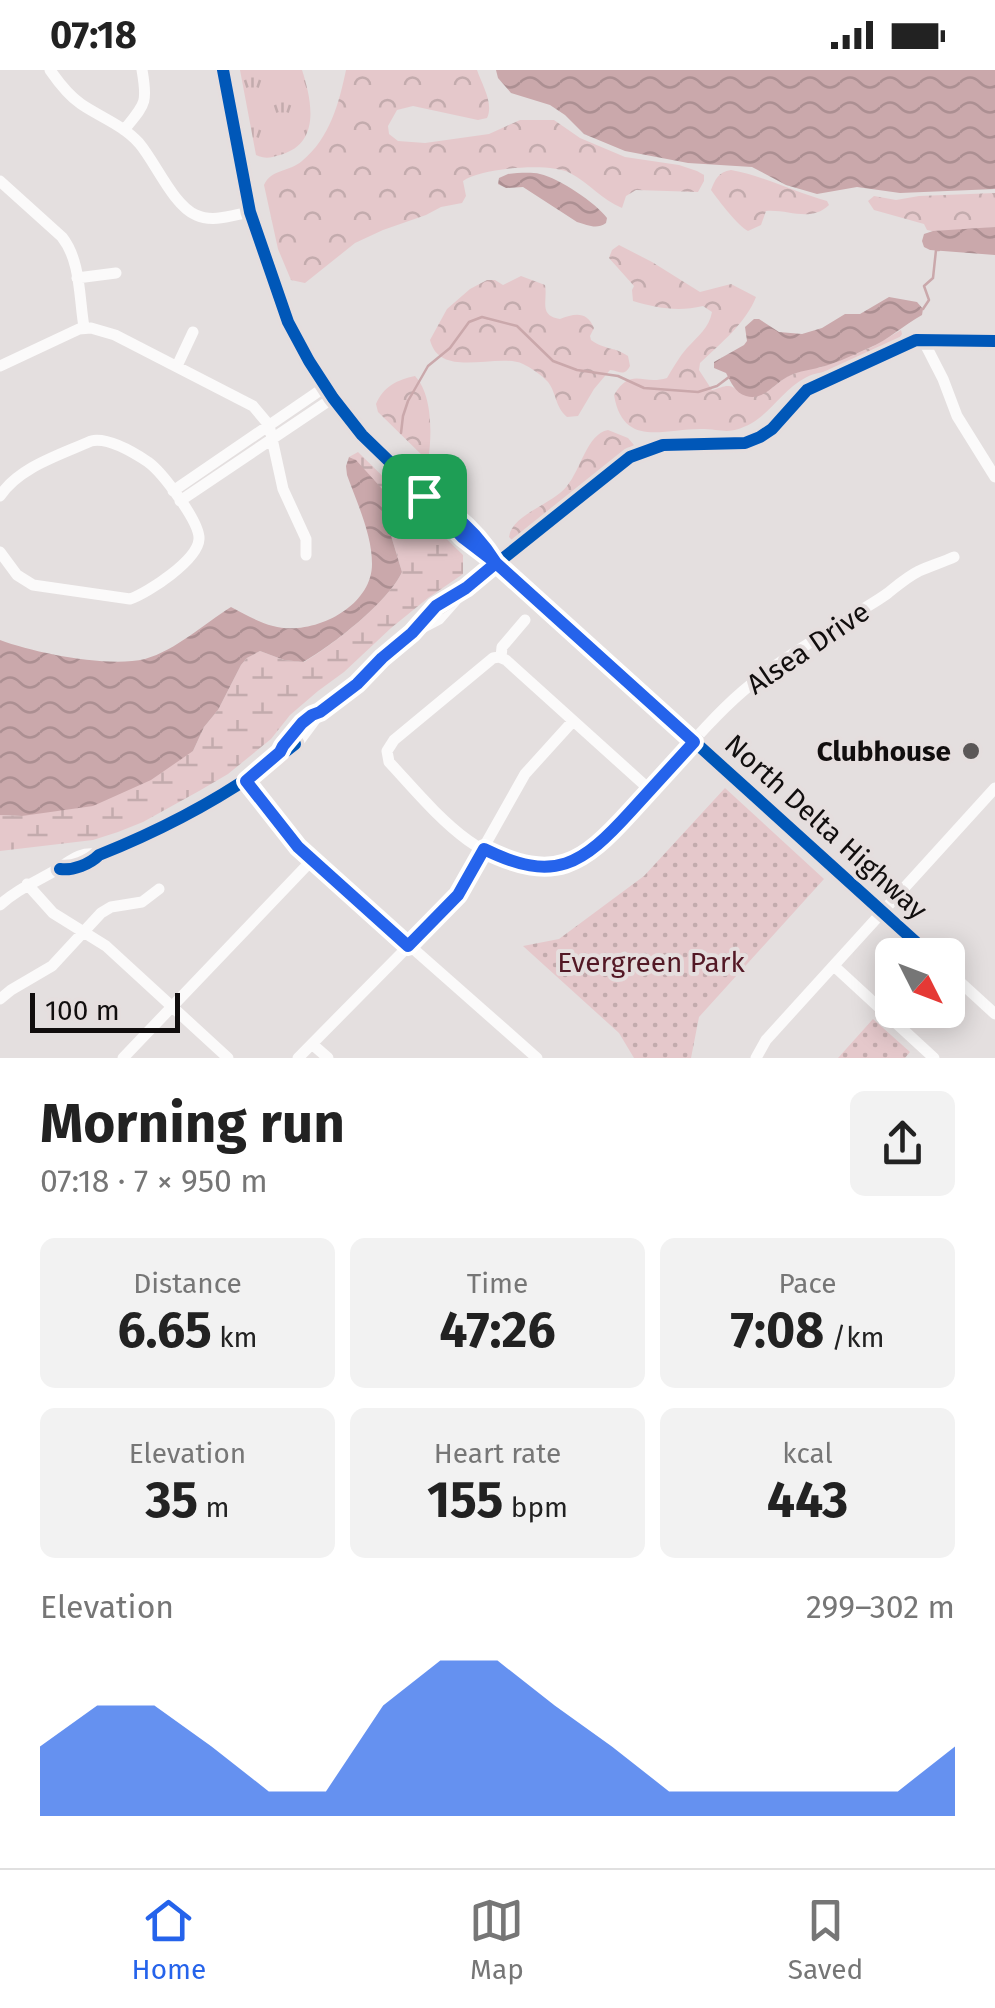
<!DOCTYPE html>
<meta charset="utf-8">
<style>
body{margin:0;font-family:"Fira Sans",sans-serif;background:#f2f2f2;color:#222;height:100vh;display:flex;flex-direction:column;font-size:38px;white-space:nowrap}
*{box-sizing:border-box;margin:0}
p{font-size:32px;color:#767676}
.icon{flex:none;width:55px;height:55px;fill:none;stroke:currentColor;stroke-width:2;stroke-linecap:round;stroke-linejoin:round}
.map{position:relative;height:988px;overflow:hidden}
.side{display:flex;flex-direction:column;background:#fff;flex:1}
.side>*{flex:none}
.needle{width:65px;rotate:132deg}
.buttons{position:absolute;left:875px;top:868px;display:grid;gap:20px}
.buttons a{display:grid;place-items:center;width:90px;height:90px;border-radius:15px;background:#fff;box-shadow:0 5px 25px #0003;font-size:50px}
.scale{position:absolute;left:30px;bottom:25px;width:150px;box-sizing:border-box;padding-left:10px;border:5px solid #110e0e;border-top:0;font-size:28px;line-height:35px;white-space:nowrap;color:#110e0e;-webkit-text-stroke:8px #e5dede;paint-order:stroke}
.pin{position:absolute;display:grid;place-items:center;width:85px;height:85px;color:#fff;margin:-42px;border-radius:20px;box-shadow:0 5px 15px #0006}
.round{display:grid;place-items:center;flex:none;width:105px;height:105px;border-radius:15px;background:#f2f2f2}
.head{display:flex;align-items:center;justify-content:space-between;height:170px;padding:0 40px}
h1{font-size:55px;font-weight:700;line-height:75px}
.figures{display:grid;grid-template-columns:repeat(3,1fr);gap:15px;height:170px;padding:10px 40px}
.figures div{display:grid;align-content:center;border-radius:15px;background:#f2f2f2;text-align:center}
.figures b{font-size:50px;font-weight:700}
.figures small{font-size:28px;font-weight:400}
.figures p{font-size:28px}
.chart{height:280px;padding:20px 40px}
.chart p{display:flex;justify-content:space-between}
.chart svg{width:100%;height:180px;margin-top:10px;fill:#2563eb;opacity:.7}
.status{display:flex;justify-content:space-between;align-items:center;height:70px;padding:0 50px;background:#fff;direction:ltr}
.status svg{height:28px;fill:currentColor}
.tabs{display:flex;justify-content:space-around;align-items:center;height:140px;border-top:2px solid #e0e0e0;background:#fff;font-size:28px;color:#767676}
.tabs a{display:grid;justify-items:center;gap:5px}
.tabs .selected{color:#2563eb}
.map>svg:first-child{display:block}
.grass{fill:url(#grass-tufts)}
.forest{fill:url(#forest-crowns)}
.wetland{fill:url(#wetland-marsh)}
.park{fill:url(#park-dots)}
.water{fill:url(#water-waves)}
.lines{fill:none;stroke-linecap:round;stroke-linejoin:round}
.stream{stroke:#caa8ab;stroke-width:2.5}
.minor{stroke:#fbfafa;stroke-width:11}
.cycleway-casing{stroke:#e5dede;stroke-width:19}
.cycleway{stroke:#0057b8;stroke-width:12}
.route-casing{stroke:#fff;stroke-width:20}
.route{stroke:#2563eb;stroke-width:12}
.poi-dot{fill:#5b5757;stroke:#e5dede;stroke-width:4}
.labels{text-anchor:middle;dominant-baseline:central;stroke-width:8;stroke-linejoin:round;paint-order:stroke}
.street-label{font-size:28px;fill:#110e0e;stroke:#e5dede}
.poi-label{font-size:28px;font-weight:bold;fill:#110e0e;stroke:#e5dede;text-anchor:end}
.park-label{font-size:28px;fill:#531825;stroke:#e5dede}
</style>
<div class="status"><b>07:18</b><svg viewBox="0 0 49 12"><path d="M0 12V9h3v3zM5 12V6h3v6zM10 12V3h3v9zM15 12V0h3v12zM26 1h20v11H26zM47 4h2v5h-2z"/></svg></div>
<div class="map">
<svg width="995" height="988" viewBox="0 0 995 988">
<defs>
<pattern id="grass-tufts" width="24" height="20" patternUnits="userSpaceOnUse" patternTransform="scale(2.5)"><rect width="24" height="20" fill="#e5c8cb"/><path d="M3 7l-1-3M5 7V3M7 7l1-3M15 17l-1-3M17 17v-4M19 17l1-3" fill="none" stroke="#c3abad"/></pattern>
<pattern id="forest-crowns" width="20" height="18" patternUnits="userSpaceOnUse" patternTransform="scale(2.5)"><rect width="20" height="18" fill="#e5c8cb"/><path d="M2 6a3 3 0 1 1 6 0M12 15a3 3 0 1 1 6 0" fill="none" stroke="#c3abad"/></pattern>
<pattern id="wetland-marsh" width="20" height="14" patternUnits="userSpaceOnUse" patternTransform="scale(2.5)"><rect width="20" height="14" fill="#e5c8cb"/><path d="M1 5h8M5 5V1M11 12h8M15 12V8" fill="none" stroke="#c3abad"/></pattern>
<pattern id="park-dots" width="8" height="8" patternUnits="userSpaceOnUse" patternTransform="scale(2.5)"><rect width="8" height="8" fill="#e5c8cb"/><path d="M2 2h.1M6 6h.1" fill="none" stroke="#c3abad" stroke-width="1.8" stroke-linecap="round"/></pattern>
<pattern id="water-waves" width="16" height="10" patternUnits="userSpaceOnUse" patternTransform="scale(2.5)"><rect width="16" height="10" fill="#caa8ab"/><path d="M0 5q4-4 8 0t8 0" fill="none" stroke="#ac8f92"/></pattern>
</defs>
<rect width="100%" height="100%" fill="#e4dfdf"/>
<!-- grass -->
<path class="grass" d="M 240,0 L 302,0 C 312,31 321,74 280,85 C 270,88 265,89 256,85 Z"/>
<!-- forest -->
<path class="forest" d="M 346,0 L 477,0 C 482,15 494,33 487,48 L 478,50 L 413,36 L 397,40 L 388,56 L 389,64 L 398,71 L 425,73 L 489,64 L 520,50 L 554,50 L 580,68 L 625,87 L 679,95 L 697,101 L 704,105 L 704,111 L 698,122 L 636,120 L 626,126 L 622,138 C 602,130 589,113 570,103 C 550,92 481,98 463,111 L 466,126 L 462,133 L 441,137 L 426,145 L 383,160 L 355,173 L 305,213 L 291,210 L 278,179 L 264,115 C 271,99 289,102 302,91 C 330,68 339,33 346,0 Z
M 731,100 C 764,106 794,122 827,131 L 829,135 C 810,153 789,139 766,141 L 761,155 L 748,161 C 738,156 719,131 711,120 C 715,110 718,102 731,100 Z
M 995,123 L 995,157 L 942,163 L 927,160 L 924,154 L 874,140 L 868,131 L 874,126 L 896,130 L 919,126 Z
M 619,175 L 652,192 L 700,222 L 731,214 L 756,227 C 746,253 720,274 700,293 L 699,300 L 712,320 C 724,317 728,312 739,321 L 772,318 L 786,307 L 812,297 L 819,298 L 872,277 L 901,260 L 902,264 C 899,269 896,274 892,276 C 879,285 843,297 827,301 C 820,303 811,304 805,308 C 784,319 772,341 752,353 C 728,366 724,359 700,359 C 663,359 623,378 614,325 C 632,296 642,316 667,308 C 673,298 679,287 687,278 C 698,266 709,258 712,242 L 703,236 C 678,242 657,238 633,231 L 632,220 L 634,216 L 609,188 L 612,180 Z
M 521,206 L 545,215 C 548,230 538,246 560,249 C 575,243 587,241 594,258 L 590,266 L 591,270 C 605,280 615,277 628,286 L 630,296 C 624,307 620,301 610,300 L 594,319 L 578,346 L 567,347 C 555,337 557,324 548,312 C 543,306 530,297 523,294 C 497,282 440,310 430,270 L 447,239 L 470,219 L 487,210 L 495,210 L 503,215 Z
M 415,306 C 433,325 432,367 428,391 L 378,342 L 376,334 C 384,316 397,310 415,306 Z
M 608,360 L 628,368 L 634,375 L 625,387 L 516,474 L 509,467 C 512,444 552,435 567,416 C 581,399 587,364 608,360 Z"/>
<!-- wetland -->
<path class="wetland" d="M 358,382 L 463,485 L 463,504 L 428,528 L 391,558 L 344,602 L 318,621 L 290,645 L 271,669 L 228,704 L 199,721 L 143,752 L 118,762 L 93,770 L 0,781 L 0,745 L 22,746 L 193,681 L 204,657 L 218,640 L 241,595 L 247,588 L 260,581 L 284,590 L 304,592 C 332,576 389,531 402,502 L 389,459 L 393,431 L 352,388 L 349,387 Z"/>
<!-- park -->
<path class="park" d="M 725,718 L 824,809 L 699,947 L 691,988 L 634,988 L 619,963 L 523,876 L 559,869 L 644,806 Z
M 873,949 L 910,982 L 905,988 L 838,988 Z"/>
<!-- water -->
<path class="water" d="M 496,0 L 995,0 L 995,119 L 900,123 L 857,117 L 817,124 L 786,115 L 752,97 L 688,93 L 625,81 L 584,64 L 565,45 L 550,35 L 511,23 L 498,8 Z
M 508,104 C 518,103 531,102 540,104 C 559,108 596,133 607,148 L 606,153 C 596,160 588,155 577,152 L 523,117 L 506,118 L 498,114 L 499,108 Z
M 995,157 L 995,185 L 930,180 L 924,177 L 922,171 L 924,164 L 933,161 Z
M 889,227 L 917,232 L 923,239 L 922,245 C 904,255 888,270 869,278 C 855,284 839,292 825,296 C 812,300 800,300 787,307 C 774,314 763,331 746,326 C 735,323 731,312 726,303 L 714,298 L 714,292 L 744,275 L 747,271 L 745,257 L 754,249 L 759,249 L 779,262 L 802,264 L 822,258 L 845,244 L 860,244 Z
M 349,387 L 356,390 L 393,431 L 389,459 L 402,502 C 389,531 332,576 303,592 L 284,590 L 260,581 L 247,588 L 241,595 L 218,640 L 204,657 L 193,681 L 151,710 L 93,736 L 22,746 L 0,745 L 0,570 C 35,583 108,598 145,589 C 176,580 204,554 231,537 C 244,544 258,552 273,556 C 311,567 372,538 372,494 C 372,464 357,433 347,405 L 346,396 Z"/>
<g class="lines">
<!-- stream -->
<path class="stream" d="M 923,239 L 929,230 L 924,216 L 933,208 L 936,180 L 939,180
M 401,363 L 403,346 L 408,331 L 428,296 L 450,278 L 469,252 L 482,247 L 517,256 L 553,291 L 577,300 L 618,306 L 644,318 L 698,322 L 717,316 L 729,307"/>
<!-- minor -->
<path class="minor" d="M 50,0 C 59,13 68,25 81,34 C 100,47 123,55 139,73 C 156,93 173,135 196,145 C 213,153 233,145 250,142
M 223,0 L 250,142 L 288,252 L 309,291 L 333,328 L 362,365 L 425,426 L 462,467 L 497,493 L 930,885
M 124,60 C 145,34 148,34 142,0
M 0,111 L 62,167 C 81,191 79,228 84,257
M 77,208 L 116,203
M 923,270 L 943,309 L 957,346 L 995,407
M 0,296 L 79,259 L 91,258 L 115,265 L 253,336 L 269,355 L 283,419 L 306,469 L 306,485
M 177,296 L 193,262
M 173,421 L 325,317
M 0,426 C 19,397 60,385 91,371 C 108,367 133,382 148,392 C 162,402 200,452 199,469 C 198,490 148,523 130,529 L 33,515 L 17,505 L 0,482
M 433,430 C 456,443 477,463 492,485
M 180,431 L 333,328
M 416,561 L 439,549 L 462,523
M 501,587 L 502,577 L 525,550
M 280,683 L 283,675 L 302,653 L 312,645 L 320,642 L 357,614 L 382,588 L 412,563 L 431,540 L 466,518 L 630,387 L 663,375 L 745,373 L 760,367 L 772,359 L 807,320 L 916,270 L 995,271
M 246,711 L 298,777 L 537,988
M 650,720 L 506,590 L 499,587 L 493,588 L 394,670 L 387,681 L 389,692 C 431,737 480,802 549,797 C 591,794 618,755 644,727 C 676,692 707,652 743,621 C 775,593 813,571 849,548 C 862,539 876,532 888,523 C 898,515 907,507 919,501 C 930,496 943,492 954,487
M 60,799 L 70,799 L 93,791 L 99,785 L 140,769 L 228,723 L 300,670 L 320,643
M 27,814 L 53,843 L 106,876 L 228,988
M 0,835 C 17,819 36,812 56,800 C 69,792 81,780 99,785
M 834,896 L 934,988
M 948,901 L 995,944
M 0,929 L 11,920 L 52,896 L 101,843 L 111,837 L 142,832 L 159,819
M 312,974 L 328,988
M 123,988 L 312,790
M 298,988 L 454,830 L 525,704 L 573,651
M 756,988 L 766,970 L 995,718"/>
<!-- cycleway casing -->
<g class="cycleway-casing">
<path id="cycleway" d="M 223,0 L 250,142 L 288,252 L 309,291 L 333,328 L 362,365 L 425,426 L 462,467 L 497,493 L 930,885
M 280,683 L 283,675 L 302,653 L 312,645 L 320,642 L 357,614 L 382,588 L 412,563 L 431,540 L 466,518 L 630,387 L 663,375 L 745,373 L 760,367 L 772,359 L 807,320 L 916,270 L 995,271
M 60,799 C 73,801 90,794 99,785 C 169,757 236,721 295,674"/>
</g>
<!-- cycleway -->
<use href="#cycleway" class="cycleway"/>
</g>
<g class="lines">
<!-- route casing -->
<g class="route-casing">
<path id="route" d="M 424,426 L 462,467 L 496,493 L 466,518 L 436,536 L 412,563 L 382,588 L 357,614 L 320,642 L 312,645 L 302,653 L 283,676 L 280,682 L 246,711 L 298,777 L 408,876 L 458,825 L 484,779 C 555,814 582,795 631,741 C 652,718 673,695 694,672 L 496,493 C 478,464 455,442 424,426"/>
</g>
<!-- route -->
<use href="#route" class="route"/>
</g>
<!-- markers -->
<circle class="poi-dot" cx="971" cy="681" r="10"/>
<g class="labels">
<!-- street labels -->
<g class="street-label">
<text transform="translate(808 578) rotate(-34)">Alsea Drive</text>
<text transform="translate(826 757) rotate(42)">North Delta Highway</text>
</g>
<!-- poi labels -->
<g class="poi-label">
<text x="951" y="681">Clubhouse</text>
</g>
<!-- park labels -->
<g class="park-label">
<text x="651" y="892">Evergreen Park</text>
</g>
</g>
</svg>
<div class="buttons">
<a><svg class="needle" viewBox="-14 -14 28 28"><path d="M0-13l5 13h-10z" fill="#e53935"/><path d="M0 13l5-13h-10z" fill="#767676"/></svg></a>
</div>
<div class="scale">100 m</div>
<div class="pin" style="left:424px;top:426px;background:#1e9e55"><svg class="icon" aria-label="arrive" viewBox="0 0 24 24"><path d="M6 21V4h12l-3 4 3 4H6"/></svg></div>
</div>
<section class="side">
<div class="head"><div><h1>Morning run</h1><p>07:18 · 7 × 950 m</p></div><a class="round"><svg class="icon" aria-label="share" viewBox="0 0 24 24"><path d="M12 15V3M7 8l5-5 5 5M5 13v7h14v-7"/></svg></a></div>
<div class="figures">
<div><p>Distance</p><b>6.65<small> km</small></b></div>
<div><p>Time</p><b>47:26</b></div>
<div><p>Pace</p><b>7:08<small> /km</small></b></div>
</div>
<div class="figures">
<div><p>Elevation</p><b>35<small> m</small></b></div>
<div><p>Heart rate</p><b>155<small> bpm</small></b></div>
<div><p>kcal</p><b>443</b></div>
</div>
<div class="chart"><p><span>Elevation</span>299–302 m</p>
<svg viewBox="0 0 160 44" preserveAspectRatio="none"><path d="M0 44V27L10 17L20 17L30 27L40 38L50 38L60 17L70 6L80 6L90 17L100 27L110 38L120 38L130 38L140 38L150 38L160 27V44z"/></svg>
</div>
</section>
<nav class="tabs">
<a class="selected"><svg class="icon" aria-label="home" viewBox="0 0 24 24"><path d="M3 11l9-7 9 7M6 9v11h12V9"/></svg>Home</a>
<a><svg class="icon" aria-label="map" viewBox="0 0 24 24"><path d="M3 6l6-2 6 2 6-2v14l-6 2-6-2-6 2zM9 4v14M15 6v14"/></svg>Map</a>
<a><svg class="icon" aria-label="saved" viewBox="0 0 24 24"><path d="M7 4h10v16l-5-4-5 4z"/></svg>Saved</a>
</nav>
